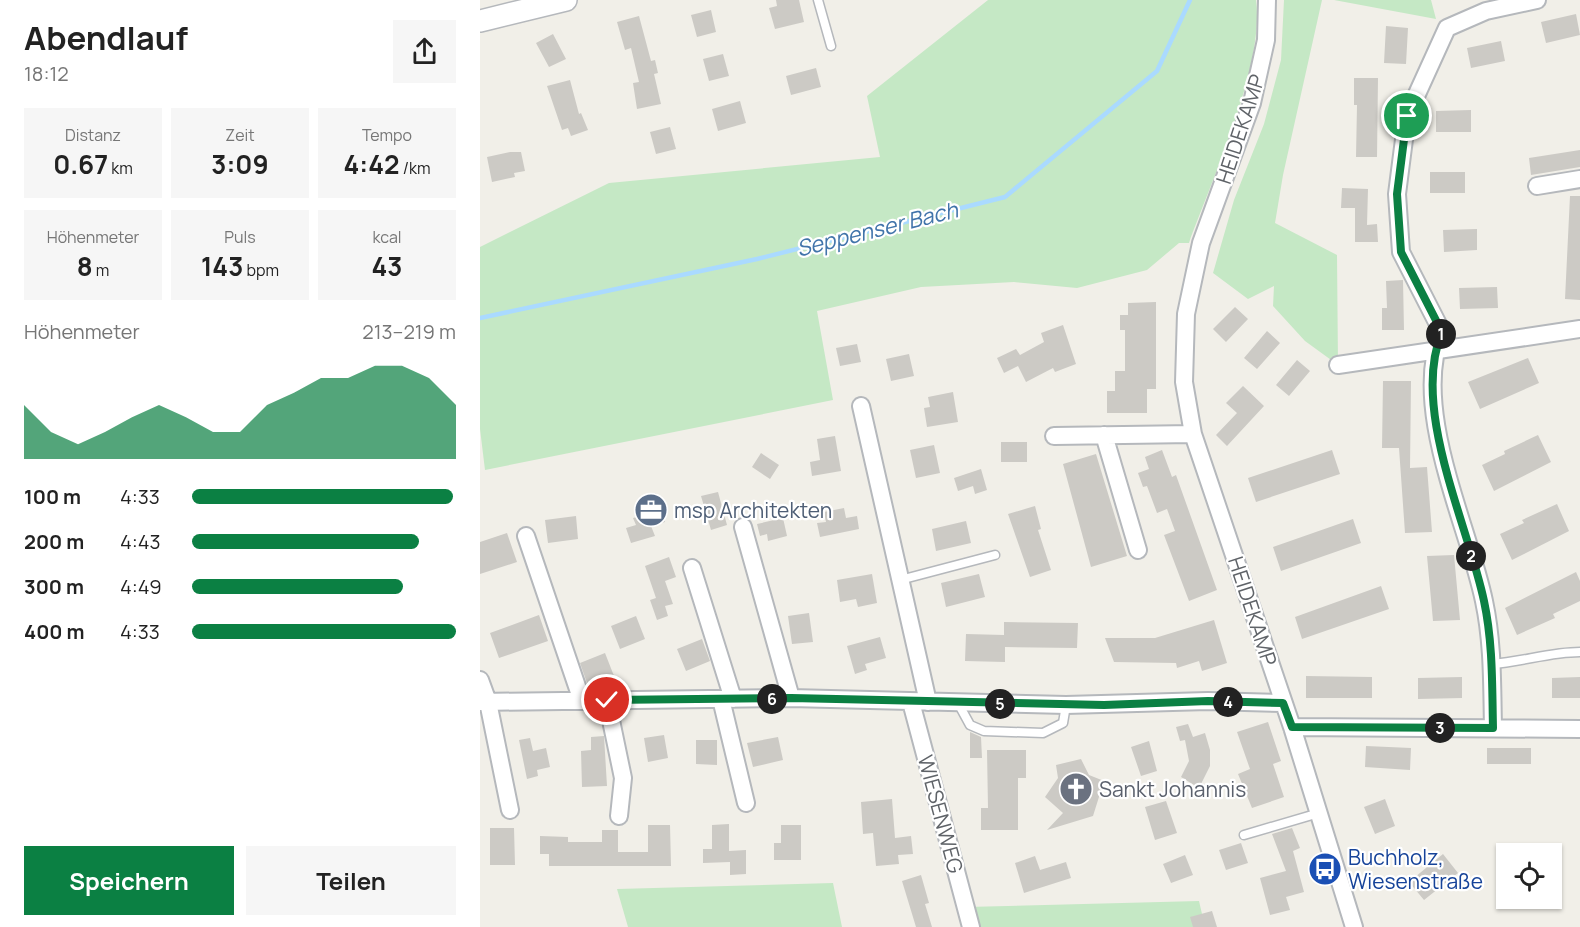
<!DOCTYPE html>
<html lang="de">
<meta charset="utf-8">
<style>
body{margin:0;font-family:Manrope,sans-serif;background:#f6f6f6;color:#222;height:100vh;display:flex;flex-direction:column;font-size:22px;white-space:nowrap}
*{box-sizing:border-box;margin:0}
p{font-size:20px;color:#767676}
.icon{flex:none;width:33px;height:33px;fill:none;stroke:currentColor;stroke-width:2;stroke-linecap:round;stroke-linejoin:round}
.map{position:relative;flex:1;overflow:hidden}
.side{display:flex;flex-direction:column;background:#fff;width:480px}
.side>*{flex:none}
.buttons{position:absolute;left:1016px;top:843px;display:grid;gap:12px}
.buttons a{display:grid;place-items:center;width:66px;height:66px;border-radius:0px;background:#fff;box-shadow:0 2px 4px #0004;font-size:30px}
.pin{position:absolute;display:grid;place-items:center;width:51px;height:51px;color:#fff;margin:-26px;border:3px solid #fff;border-radius:50%;box-shadow:0 2px 6px #0007}
.km{position:absolute;width:30px;height:30px;margin:-15px;border-radius:50%;background:#222;color:#fff;font-size:16px;line-height:30px;text-align:center}
.round{display:grid;place-items:center;flex:none;width:63px;height:63px;border-radius:0px;background:#f6f6f6}
.head{display:flex;align-items:center;justify-content:space-between;height:102px;padding:0 24px}
h1{font-size:33px;font-weight:700;line-height:45px}
.figures{display:grid;grid-template-columns:repeat(3,1fr);gap:9px;height:102px;padding:6px 24px}
.figures div{display:grid;align-content:center;border-radius:0px;background:#f6f6f6;text-align:center}
.figures b{font-size:26px;font-weight:700}
.figures small{font-size:16px;font-weight:400}
.figures p{font-size:16px}
.chart{height:168px;padding:12px 24px}
.chart p{display:flex;justify-content:space-between}
.chart svg{width:100%;height:108px;margin-top:6px;fill:#0b8043;opacity:.7}
.primary-button{display:flex;gap:12px;margin-top:auto;padding:12px 24px}
.primary-button a{flex:1;height:69px;border-radius:0px;background:#0b8043;color:#fff;font-size:24px;font-weight:700;line-height:69px;text-align:center}
.primary-button a+a{background:#f6f6f6;color:#222}
ul{padding:0 24px;list-style:none;font-size:20px}
li{display:grid;grid-template-columns:96px 72px 1fr;align-items:center;height:45px}
li i{height:15px;border-radius:8px;background:#0b8043}
main{display:flex;flex:1;min-height:0}
.map>svg:first-child{display:block}
.green{fill:#c5e8c5}
.lines{fill:none;stroke-linecap:round;stroke-linejoin:round}
.stream{stroke:#aadaff;stroke-width:4.5}
.building{fill:#cccac5}
.service-casing{stroke:#b5b8bc;stroke-width:11}
.minor-casing{stroke:#b5b8bc;stroke-width:20}
.tertiary-casing{stroke:#b5b8bc;stroke-width:24}
.service{stroke:#fff;stroke-width:8}
.minor{stroke:#fff;stroke-width:16}
.tertiary{stroke:#fff;stroke-width:21}
.route-casing{stroke:#fff;stroke-width:12}
.route{stroke:#0b8043;stroke-width:8}
.labels{text-anchor:middle;dominant-baseline:central;stroke-width:4.5;stroke-linejoin:round;paint-order:stroke}
.street-label{font-size:21px;fill:#5f6368;stroke:#fff}
.service-label{font-size:21px;fill:#4e5e75;stroke:#fff;text-anchor:start}
.worship-label{font-size:21px;fill:#5b616d;stroke:#fff;text-anchor:start}
.transit-label{font-size:21px;fill:#164399;stroke:#fff;text-anchor:start}
.water-label{font-size:22px;font-style:italic;fill:#4174aa;stroke:#fff}
</style>
<main>
<section class="side">
<div class="head"><div><h1>Abendlauf</h1><p>18:12</p></div><a class="round"><svg class="icon" aria-label="share" viewBox="0 0 24 24"><path d="M12 15V3M7 8l5-5 5 5M5 13v7h14v-7"/></svg></a></div>
<div class="figures">
<div><p>Distanz</p><b>0.67<small> km</small></b></div>
<div><p>Zeit</p><b>3:09</b></div>
<div><p>Tempo</p><b>4:42<small> /km</small></b></div>
</div>
<div class="figures">
<div><p>Höhenmeter</p><b>8<small> m</small></b></div>
<div><p>Puls</p><b>143<small> bpm</small></b></div>
<div><p>kcal</p><b>43</b></div>
</div>
<div class="chart"><p><span>Höhenmeter</span>213–219 m</p>
<svg viewBox="0 0 160 44" preserveAspectRatio="none"><path d="M0 44V22L10 33L20 38L30 33L40 27L50 22L60 27L70 33L80 33L90 22L100 17L110 11L120 11L130 6L140 6L150 11L160 22V44z"/></svg>
</div>
<ul>
<li><b>100 m</b>4:33<i style="width:99%"></i></li>
<li><b>200 m</b>4:43<i style="width:86%"></i></li>
<li><b>300 m</b>4:49<i style="width:80%"></i></li>
<li><b>400 m</b>4:33<i style="width:100%"></i></li>
</ul>
<div class="primary-button"><a>Speichern</a><a>Teilen</a></div>
</section>
<div class="map">
<svg width="1100" height="927" viewBox="0 0 1100 927">
<rect width="100%" height="100%" fill="#f1efe8"/>
<!-- green -->
<path class="green" d="M 508,0 L 776,0 C 785,65 732,180 709,243 L 699,243 L 667,270 L 597,288 L 534,282 L 441,287 L 337,311 L 353,400 L 5,470 L 0,429 L 0,247 L 129,183 L 400,157 L 387,96 Z
M 804,0 L 842,0 L 803,175 L 795,223 L 857,255 L 858,365 L 825,341 L 793,306 L 794,286 L 768,299 L 733,273 L 754,200 L 784,124 L 801,60 Z
M 854,0 L 951,0 L 956,19 Z
M 353,883 L 362,927 L 148,927 L 137,889 Z
M 719,901 L 725,927 L 491,927 L 486,907 Z"/>
<g class="lines">
<!-- stream -->
<path class="stream" d="M 0,318 L 277,259 L 525,197 L 677,71 L 710,0"/>
</g>
<!-- building -->
<path class="building" d="M 296,0 L 319,0 L 324,22 L 295,29 L 289,8 L 297,6 Z
M 231,10 L 236,32 L 217,37 L 211,15 Z
M 1096,14 L 1100,35 L 1066,43 L 1061,22 Z
M 159,16 L 171,61 L 175,60 L 178,73 L 174,74 L 181,104 L 157,109 L 153,83 L 159,82 L 151,48 L 145,50 L 137,22 Z
M 906,26 L 928,28 L 926,64 L 904,63 Z
M 73,34 L 86,59 L 69,67 L 56,43 Z
M 1021,41 L 1025,61 L 991,68 L 987,48 Z
M 243,54 L 249,76 L 229,81 L 223,59 Z
M 336,68 L 341,87 L 311,95 L 306,76 Z
M 874,78 L 898,78 L 897,157 L 876,157 L 877,105 L 874,105 Z
M 90,80 L 99,114 L 101,113 L 108,130 L 91,136 L 88,128 L 82,130 L 67,86 Z
M 260,101 L 266,123 L 238,131 L 232,109 Z
M 991,110 L 991,132 L 956,132 L 956,111 Z
M 190,127 L 196,149 L 176,154 L 170,132 Z
M 1100,150 L 1100,167 L 1051,175 L 1049,158 Z
M 30,152 L 41,152 L 45,171 L 34,173 L 35,177 L 12,182 L 7,157 Z
M 950,172 L 985,172 L 985,193 L 950,193 Z
M 862,188 L 888,189 L 887,225 L 897,224 L 898,242 L 875,242 L 875,208 L 861,208 Z
M 1090,196 L 1100,196 L 1100,300 L 1085,299 Z
M 997,229 L 997,250 L 964,252 L 963,230 Z
M 923,280 L 924,330 L 902,330 L 902,308 L 907,308 L 906,281 Z
M 1017,287 L 1018,308 L 980,309 L 979,288 Z
M 676,302 L 676,389 L 667,389 L 667,413 L 627,413 L 627,391 L 635,391 L 635,371 L 645,371 L 645,330 L 640,330 L 640,315 L 648,315 L 648,303 Z
M 755,307 L 768,319 L 746,342 L 733,329 Z
M 583,325 L 596,364 L 575,372 L 573,368 L 546,382 L 538,366 L 524,373 L 517,358 L 536,349 L 540,355 L 564,342 L 561,333 Z
M 787,331 L 800,343 L 777,369 L 764,358 Z
M 377,344 L 381,362 L 360,366 L 356,348 Z
M 429,354 L 434,376 L 411,381 L 406,359 Z
M 1048,358 L 1059,383 L 1000,409 L 988,382 Z
M 817,360 L 830,371 L 809,396 L 796,385 Z
M 903,381 L 931,381 L 930,468 L 947,467 L 952,532 L 925,533 L 919,448 L 902,448 Z
M 763,386 L 784,406 L 747,446 L 736,435 L 757,413 L 746,403 Z
M 473,392 L 478,422 L 447,427 L 444,408 L 450,407 L 448,397 Z
M 1058,435 L 1071,462 L 1014,491 L 1002,465 L 1025,454 L 1024,451 Z
M 355,436 L 361,471 L 332,476 L 330,462 L 340,460 L 337,439 Z
M 521,442 L 547,442 L 547,462 L 521,462 Z
M 454,445 L 460,473 L 436,478 L 430,450 Z
M 682,450 L 692,477 L 696,475 L 737,590 L 709,601 L 684,535 L 695,531 L 687,509 L 677,513 L 667,486 L 663,487 L 658,473 L 669,469 L 665,457 Z
M 852,450 L 860,474 L 776,502 L 768,478 Z
M 281,453 L 299,465 L 290,479 L 272,467 Z
M 616,454 L 647,556 L 611,567 L 583,464 Z
M 501,469 L 507,490 L 495,494 L 493,486 L 478,491 L 474,478 Z
M 238,492 L 247,525 L 231,530 L 221,496 Z
M 176,493 L 185,522 L 171,526 L 175,536 L 151,543 L 146,528 L 156,525 L 153,518 L 167,514 L 161,498 Z
M 1077,504 L 1089,531 L 1032,560 L 1020,534 L 1044,523 L 1042,520 Z
M 555,506 L 561,529 L 558,530 L 571,570 L 550,577 L 528,514 Z
M 364,508 L 366,518 L 377,516 L 379,529 L 340,537 L 337,523 L 346,522 L 344,512 Z
M 96,516 L 98,539 L 68,543 L 65,520 Z
M 303,518 L 307,536 L 288,541 L 287,534 L 280,536 L 277,524 Z
M 873,519 L 881,543 L 801,571 L 793,547 Z
M 486,521 L 491,543 L 456,551 L 452,529 Z
M 27,533 L 37,562 L 0,574 L 0,542 Z
M 974,555 L 980,620 L 953,621 L 947,556 Z
M 189,557 L 196,577 L 185,581 L 193,604 L 185,606 L 188,616 L 177,620 L 170,600 L 176,598 L 165,566 Z
M 1096,572 L 1100,581 L 1100,601 L 1073,614 L 1075,618 L 1037,635 L 1025,608 Z
M 392,574 L 397,603 L 378,607 L 376,599 L 360,602 L 357,580 Z
M 499,574 L 505,597 L 466,607 L 461,583 Z
M 901,586 L 909,609 L 822,639 L 815,617 Z
M 329,613 L 333,642 L 312,644 L 308,616 Z
M 59,615 L 68,641 L 19,658 L 10,633 Z
M 156,616 L 165,639 L 140,649 L 131,626 Z
M 734,620 L 747,663 L 722,671 L 719,661 L 697,668 L 696,663 L 634,662 L 625,638 L 675,638 Z
M 524,622 L 598,623 L 597,648 L 525,647 L 525,662 L 485,661 L 486,634 L 524,635 Z
M 400,637 L 406,658 L 385,664 L 387,670 L 375,674 L 367,646 Z
M 222,639 L 230,661 L 206,671 L 197,649 Z
M 125,653 L 134,676 L 108,686 L 100,663 Z
M 826,676 L 892,677 L 892,698 L 826,698 Z
M 982,677 L 982,698 L 938,699 L 938,678 Z
M 1100,677 L 1100,698 L 1072,698 L 1072,678 Z
M 788,722 L 801,761 L 793,764 L 804,797 L 772,808 L 758,774 L 770,769 L 757,732 Z
M 708,724 L 713,737 L 725,733 L 730,750 L 730,766 L 719,788 L 701,777 L 709,761 L 705,740 L 700,741 L 696,727 Z
M 490,732 L 501,737 L 502,758 L 490,758 Z
M 184,735 L 188,758 L 168,762 L 164,738 Z
M 124,736 L 127,786 L 102,787 L 101,751 L 111,750 L 111,737 Z
M 298,737 L 303,760 L 273,767 L 267,743 Z
M 50,738 L 53,751 L 66,748 L 70,767 L 57,770 L 58,776 L 47,779 L 39,740 Z
M 216,740 L 237,740 L 237,765 L 216,764 Z
M 669,741 L 677,771 L 661,776 L 651,747 Z
M 886,746 L 931,748 L 930,770 L 885,767 Z
M 1007,748 L 1051,748 L 1051,764 L 1007,764 Z
M 507,750 L 546,750 L 546,778 L 538,778 L 538,830 L 501,830 L 501,808 L 508,808 Z
M 601,759 L 609,775 L 624,781 L 613,816 L 567,830 L 583,813 L 565,797 L 578,778 L 576,765 Z
M 412,799 L 415,838 L 431,836 L 433,854 L 418,855 L 419,864 L 396,866 L 393,833 L 383,834 L 381,802 Z
M 905,799 L 915,826 L 895,834 L 884,807 Z
M 686,801 L 697,833 L 675,840 L 665,807 Z
M 249,824 L 249,851 L 266,850 L 266,874 L 250,875 L 250,862 L 223,863 L 223,849 L 232,849 L 232,825 Z
M 168,825 L 190,825 L 191,866 L 69,866 L 69,854 L 60,854 L 60,836 L 88,837 L 88,842 L 122,842 L 122,830 L 138,830 L 138,852 L 168,852 Z
M 301,825 L 321,825 L 321,860 L 294,860 L 294,843 L 301,843 Z
M 10,828 L 34,828 L 35,865 L 10,865 Z
M 812,828 L 820,848 L 813,851 L 824,892 L 806,897 L 810,910 L 790,915 L 780,878 L 806,871 L 792,834 Z
M 761,843 L 768,863 L 746,870 L 739,850 Z
M 963,854 L 978,873 L 944,900 L 929,882 Z
M 705,855 L 713,875 L 691,883 L 683,864 Z
M 555,856 L 560,870 L 586,862 L 591,878 L 544,893 L 535,863 Z
M 441,875 L 449,903 L 445,904 L 452,927 L 436,927 L 422,881 Z
M 732,911 L 737,927 L 713,927 L 710,917 Z"/>
<g class="lines">
<!-- service casing -->
<g class="service-casing">
<path id="service" d="M 338,0 L 351,46
M 420,580 L 515,555
M 1012,664 C 1042,662 1070,652 1100,652
M 478,703 L 490,725 L 504,731 L 563,733 L 583,723 L 586,705
M 764,835 L 839,813"/>
</g>
<!-- minor casing -->
<g class="minor-casing">
<path id="minor" d="M 787,0 L 786,40 L 772,103 L 721,243 L 706,314 L 704,382 L 713,434 L 812,727 L 874,927
M 1057,186 L 1100,179
M 858,365 L 1100,329
M 381,406 L 448,702
M 624,435 L 658,550
M 574,436 L 713,434
M 263,527 L 311,698
M 46,536 L 102,701
M 212,568 L 253,699
M 0,680 L 8,702 L 30,810
M 241,699 L 266,803
M 127,701 L 143,778 L 139,816
M 0,702 L 311,698 L 586,705 L 728,701 L 803,703
M 431,702 L 491,927
M 812,727 L 1100,729
M 1013,728 C 1012,685 1013,643 1004,601 C 988,524 930,408 962,332 L 921,252 L 917,194 L 927,116 L 967,28 L 1006,11 L 1057,0"/>
</g>
<!-- tertiary casing -->
<g class="tertiary-casing">
<path id="tertiary" d="M 0,21 L 86,0"/>
</g>
<!-- service -->
<use href="#service" class="service"/>
<!-- minor -->
<use href="#minor" class="minor"/>
<!-- tertiary -->
<use href="#tertiary" class="tertiary"/>
</g>
<g class="lines">
<!-- route casing -->
<g class="route-casing">
<path id="route" d="M 127,700 L 311,698 L 624,705 L 728,701 L 803,703 L 812,727 L 1013,728 C 1012,685 1013,643 1004,601 C 988,524 930,408 962,332 L 921,252 L 917,194 L 927,116"/>
</g>
<!-- route -->
<use href="#route" class="route"/>
</g>
<!-- icons -->
<defs>
<g id="office-disc" transform="scale(1.725)"><circle r="9.5" fill="#5c6f8a" stroke="#fff"/><path d="M-6-3h4V-5.5h4V-3h4V5H-6ZM-1-4.5V-3h2v-1.5ZM-6 0V1H6V0Z" fill="#fff"/></g>
<g id="church-disc" transform="scale(1.725)"><circle r="9.5" fill="#6b7280" stroke="#fff"/><path d="M-1.2-6h2.4v3.5h3.3v2.4h-3.3V6h-2.4V-.1h-3.3v-2.4h3.3Z" fill="#fff"/></g>
<g id="bus-disc" transform="scale(1.725)"><circle r="9.5" fill="#1a4fb4" stroke="#fff"/><path d="M-5-6H5V4H4V6H2V4H-2V6H-4V4H-5ZM-3.5-4V0h7V-4ZM-3.5 1.2v1.5H-2V1.2ZM2 1.2v1.5H3.5V1.2Z" fill="#fff"/></g>
</defs>
<g fill-rule="evenodd">
<use href="#office-disc" x="171" y="510"/>
<use href="#church-disc" x="596" y="789"/>
<use href="#bus-disc" x="845" y="869"/>
</g>
<g class="labels">
<!-- street labels -->
<g class="street-label">
<text transform="translate(760 129) rotate(-72)">HEIDEKAMP</text>
<text transform="translate(773 611) rotate(72)">HEIDEKAMP</text>
<text transform="translate(461 814) rotate(75)">WIESENWEG</text>
</g>
<!-- service labels -->
<g class="service-label">
<text x="194" y="510">msp Architekten</text>
</g>
<!-- worship labels -->
<g class="worship-label">
<text x="619" y="789">Sankt Johannis</text>
</g>
<!-- transit labels -->
<g class="transit-label">
<text x="868" y="857">Buchholz,<tspan x="868" dy="24">Wiesenstraße</tspan></text>
</g>
<!-- water labels -->
<g class="water-label">
<text transform="translate(397 229) rotate(-14)">Seppenser Bach</text>
</g>
</g>
</svg>
<div class="buttons">
<a><svg class="icon" aria-label="locate" viewBox="0 0 24 24"><circle cx="12" cy="12" r="6"/><path d="M12 2v4M12 18v4M2 12h4M18 12h4"/></svg></a>
</div>
<div class="pin" style="left:927px;top:116px;background:#1e9e55"><svg class="icon" aria-label="arrive" viewBox="0 0 24 24"><path d="M6 21V4h12l-3 4 3 4H6"/></svg></div>
<div class="pin" style="left:127px;top:700px;background:#d93025"><svg class="icon" aria-label="check" viewBox="0 0 24 24"><path d="M5 12l5 5 9-10"/></svg></div>
<b class="km" style="left:961px;top:334px">1</b>
<b class="km" style="left:991px;top:556px">2</b>
<b class="km" style="left:960px;top:728px">3</b>
<b class="km" style="left:748px;top:702px">4</b>
<b class="km" style="left:520px;top:704px">5</b>
<b class="km" style="left:292px;top:699px">6</b>
</div>
</main>
